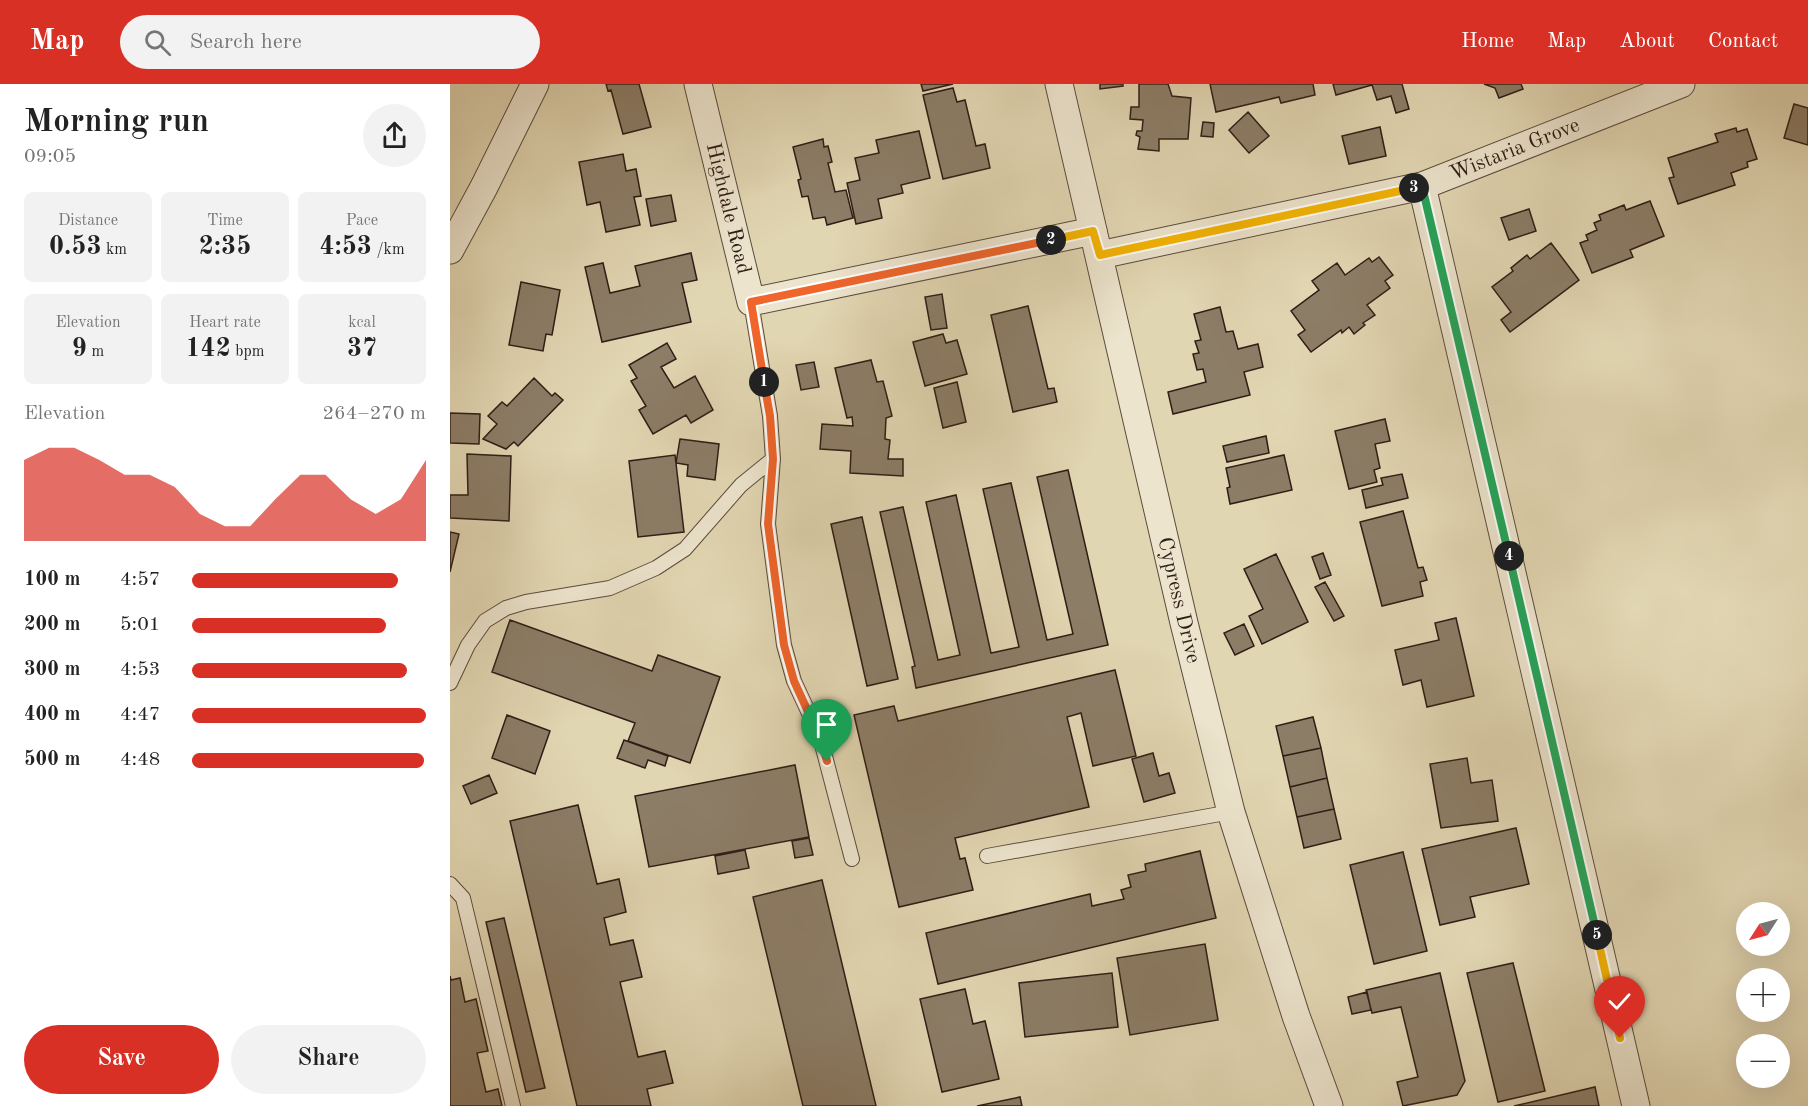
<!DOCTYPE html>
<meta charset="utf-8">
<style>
body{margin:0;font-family:"Old Standard TT",serif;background:#f2f2f2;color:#222;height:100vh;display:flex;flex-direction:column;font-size:22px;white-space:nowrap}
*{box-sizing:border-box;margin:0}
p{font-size:20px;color:#767676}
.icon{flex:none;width:33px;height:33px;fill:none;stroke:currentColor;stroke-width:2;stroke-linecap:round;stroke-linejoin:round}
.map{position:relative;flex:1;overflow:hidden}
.drawer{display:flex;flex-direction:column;background:#fff;width:450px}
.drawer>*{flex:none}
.needle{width:39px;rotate:234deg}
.controls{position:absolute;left:1286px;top:818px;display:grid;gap:12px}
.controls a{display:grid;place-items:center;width:54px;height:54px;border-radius:50%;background:#fff;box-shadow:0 6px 24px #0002;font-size:30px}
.pin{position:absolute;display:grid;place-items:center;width:51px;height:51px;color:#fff;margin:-62px -26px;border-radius:50% 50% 50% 0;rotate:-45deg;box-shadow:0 0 6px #0007}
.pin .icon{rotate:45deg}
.km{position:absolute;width:30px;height:30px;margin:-15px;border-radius:50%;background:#222;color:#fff;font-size:16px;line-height:30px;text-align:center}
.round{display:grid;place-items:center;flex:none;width:63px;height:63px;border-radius:32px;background:#f2f2f2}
.summary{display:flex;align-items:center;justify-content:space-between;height:102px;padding:0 24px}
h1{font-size:33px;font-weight:700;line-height:45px}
.figures{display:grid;grid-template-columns:repeat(3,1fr);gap:9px;height:102px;padding:6px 24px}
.figures div{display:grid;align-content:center;border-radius:9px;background:#f2f2f2;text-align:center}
.figures b{font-size:26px;font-weight:700}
.figures small{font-size:16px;font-weight:400}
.figures p{font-size:16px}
.chart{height:168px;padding:12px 24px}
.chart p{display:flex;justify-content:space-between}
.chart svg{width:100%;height:108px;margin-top:6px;fill:#d93025;opacity:.7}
.action{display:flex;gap:12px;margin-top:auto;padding:12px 24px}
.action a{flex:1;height:69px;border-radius:36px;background:#d93025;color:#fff;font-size:24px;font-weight:700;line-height:69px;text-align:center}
.action a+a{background:#f2f2f2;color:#222}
ul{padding:0 24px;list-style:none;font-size:20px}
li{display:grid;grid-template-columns:96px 72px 1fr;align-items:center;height:45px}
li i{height:15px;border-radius:8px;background:#d93025}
header{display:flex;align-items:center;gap:36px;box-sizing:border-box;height:84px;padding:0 30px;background:#d93025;color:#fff}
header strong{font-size:28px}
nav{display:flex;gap:33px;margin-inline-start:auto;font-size:21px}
.search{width:420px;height:54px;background:#f2f2f2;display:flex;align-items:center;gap:15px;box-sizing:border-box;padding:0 21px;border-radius:33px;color:#767676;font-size:22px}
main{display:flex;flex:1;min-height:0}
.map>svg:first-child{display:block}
.building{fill:#8c7d67;stroke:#2f1d16;stroke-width:1.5}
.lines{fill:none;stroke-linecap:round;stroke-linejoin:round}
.lane-casing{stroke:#5c4b3d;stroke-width:16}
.street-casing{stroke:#5c4b3d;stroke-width:29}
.lane{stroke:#ece4cd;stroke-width:14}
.street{stroke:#ece4cd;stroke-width:27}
.split-1-casing{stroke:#fff;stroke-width:12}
.split-2-casing{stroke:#fff;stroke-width:12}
.split-3-casing{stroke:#fff;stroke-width:12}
.split-4-casing{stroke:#fff;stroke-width:12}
.split-5-casing{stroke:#fff;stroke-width:12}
.split-6-casing{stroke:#fff;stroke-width:12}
.split-1{stroke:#f0652b;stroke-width:8}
.split-2{stroke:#f0652b;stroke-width:8}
.split-3{stroke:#f5b400;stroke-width:8}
.split-4{stroke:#22a559;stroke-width:8}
.split-5{stroke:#22a559;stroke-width:8}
.split-6{stroke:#f5b400;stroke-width:8}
.labels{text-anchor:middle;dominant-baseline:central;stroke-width:6;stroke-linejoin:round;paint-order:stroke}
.street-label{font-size:21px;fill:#2f1d16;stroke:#ece4cd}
</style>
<header>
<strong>Map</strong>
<div class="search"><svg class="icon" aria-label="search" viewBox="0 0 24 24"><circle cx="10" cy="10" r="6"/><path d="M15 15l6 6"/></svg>Search here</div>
<nav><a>Home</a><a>Map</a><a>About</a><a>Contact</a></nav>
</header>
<main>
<section class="drawer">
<div class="summary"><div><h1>Morning run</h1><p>09:05</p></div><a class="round"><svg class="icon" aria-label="share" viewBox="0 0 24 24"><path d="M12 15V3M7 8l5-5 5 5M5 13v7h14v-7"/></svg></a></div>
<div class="figures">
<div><p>Distance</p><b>0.53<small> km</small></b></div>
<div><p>Time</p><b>2:35</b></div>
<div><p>Pace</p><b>4:53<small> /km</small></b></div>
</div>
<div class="figures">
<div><p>Elevation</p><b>9<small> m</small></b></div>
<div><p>Heart rate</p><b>142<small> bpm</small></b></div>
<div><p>kcal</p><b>37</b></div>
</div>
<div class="chart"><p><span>Elevation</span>264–270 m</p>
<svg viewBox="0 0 160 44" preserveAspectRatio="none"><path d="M0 44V11L10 6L20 6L30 11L40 17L50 17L60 22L70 33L80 38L90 38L100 27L110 17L120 17L130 27L140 33L150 27L160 11V44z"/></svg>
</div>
<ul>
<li><b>100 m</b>4:57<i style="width:88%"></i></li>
<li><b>200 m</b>5:01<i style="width:83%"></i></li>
<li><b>300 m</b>4:53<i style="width:92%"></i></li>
<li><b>400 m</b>4:47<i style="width:100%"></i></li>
<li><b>500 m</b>4:48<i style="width:99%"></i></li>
</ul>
<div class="action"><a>Save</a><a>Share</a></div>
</section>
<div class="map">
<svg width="1358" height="1022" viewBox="0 0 1358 1022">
<rect width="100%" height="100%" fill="#e1d6b2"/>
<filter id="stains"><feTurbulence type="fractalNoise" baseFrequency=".00333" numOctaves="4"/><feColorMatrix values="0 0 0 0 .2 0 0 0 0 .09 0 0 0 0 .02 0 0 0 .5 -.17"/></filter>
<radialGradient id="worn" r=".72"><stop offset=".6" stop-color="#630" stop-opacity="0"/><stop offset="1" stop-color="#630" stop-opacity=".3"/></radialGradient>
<!-- building -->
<path class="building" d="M 156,0 L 189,0 L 201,43 L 173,50 L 161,6 L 158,7 Z
M 471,0 L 503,0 L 473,7 Z
M 650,0 L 673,0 L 673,2 L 650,5 Z
M 689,0 L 718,0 L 722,12 L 741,14 L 738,55 L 709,55 L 709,67 L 688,65 L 690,53 L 686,51 L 687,47 L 692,47 L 693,36 L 680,35 L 681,23 L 689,23 Z
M 760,0 L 863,0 L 865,11 L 831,19 L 829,13 L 766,28 Z
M 883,0 L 952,0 L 959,25 L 946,29 L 941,12 L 927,16 L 922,1 L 886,11 Z
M 1034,0 L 1071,0 L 1073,5 L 1049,14 L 1045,4 Z
M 503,4 L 507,18 L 515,16 L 526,62 L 535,60 L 540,84 L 493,95 L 473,11 Z
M 1344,20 L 1358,24 L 1358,61 L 1334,54 Z
M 798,28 L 819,52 L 799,69 L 779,46 Z
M 753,38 L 764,39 L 763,53 L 751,52 Z
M 930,43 L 936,72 L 899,80 L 892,52 Z
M 1286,44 L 1287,48 L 1297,45 L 1307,75 L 1297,78 L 1298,83 L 1281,89 L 1285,101 L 1228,120 L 1219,94 L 1224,93 L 1218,74 L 1268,58 L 1265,50 Z
M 469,47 L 480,94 L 451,101 L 453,109 L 428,115 L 432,134 L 406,140 L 397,99 L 410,96 L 405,74 L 429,69 L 426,56 Z
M 373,55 L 374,63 L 378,62 L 382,78 L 378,79 L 385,108 L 396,106 L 403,134 L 377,141 L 375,133 L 363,135 L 358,112 L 352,113 L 348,96 L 351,95 L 343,63 Z
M 173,70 L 176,87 L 186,85 L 191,112 L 184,113 L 190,141 L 156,148 L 150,118 L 137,121 L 129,78 Z
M 221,111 L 226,137 L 201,142 L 196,115 Z
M 1200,117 L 1214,152 L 1180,166 L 1183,173 L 1142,189 L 1130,159 L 1138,156 L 1136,151 L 1147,146 L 1144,139 L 1151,136 L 1149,131 L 1174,121 L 1176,126 Z
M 1079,125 L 1086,147 L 1059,156 L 1051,134 Z
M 1101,159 L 1129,196 L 1060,248 L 1051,236 L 1061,228 L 1042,203 L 1063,187 L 1061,184 L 1077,171 L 1080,175 Z
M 241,169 L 247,196 L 232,199 L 241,238 L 152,258 L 135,183 L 153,179 L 160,209 L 190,202 L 185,182 Z
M 929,173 L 943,191 L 935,197 L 940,204 L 917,221 L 925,231 L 913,239 L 915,241 L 904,250 L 899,243 L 892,249 L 891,246 L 861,268 L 848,251 L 855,246 L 841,227 L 869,206 L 862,197 L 887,179 L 895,191 L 919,174 L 922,178 Z
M 71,198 L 110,206 L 102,251 L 96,250 L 93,267 L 59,261 Z
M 492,210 L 497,244 L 481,246 L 475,213 Z
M 578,222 L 598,305 L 604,304 L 607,318 L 563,328 L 541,231 Z
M 770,223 L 776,248 L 783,247 L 788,265 L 808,260 L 813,283 L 794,288 L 800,311 L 723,330 L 718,308 L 756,298 L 753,285 L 747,286 L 743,270 L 749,269 L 745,257 L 751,256 L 744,230 Z
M 493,250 L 496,259 L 507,256 L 517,290 L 475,302 L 463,258 Z
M 217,259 L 226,275 L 211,283 L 224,304 L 245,292 L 263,326 L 241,339 L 236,331 L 203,350 L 189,326 L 196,322 L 181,297 L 187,294 L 179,281 Z
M 421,276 L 427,298 L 433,297 L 442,332 L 436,334 L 435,355 L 440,356 L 438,375 L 453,375 L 453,392 L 400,389 L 401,367 L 370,365 L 372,340 L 403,342 L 402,333 L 397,334 L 385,284 Z
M 364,278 L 369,303 L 351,306 L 346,281 Z
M 84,294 L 102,312 L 105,309 L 113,316 L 68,362 L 64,358 L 56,365 L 33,355 L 47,340 L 38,332 L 52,318 L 57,322 Z
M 507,298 L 516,338 L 493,344 L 484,304 Z
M 0,329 L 30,330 L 29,360 L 0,359 Z
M 935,335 L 940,357 L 925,360 L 930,384 L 924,386 L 927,398 L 899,405 L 885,347 Z
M 816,352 L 819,369 L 777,378 L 773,362 Z
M 230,355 L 269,360 L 265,396 L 237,392 L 238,381 L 226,379 Z
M 17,370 L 61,372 L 59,437 L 0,434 L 0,411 L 18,411 Z
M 225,371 L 234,448 L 188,453 L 179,377 Z
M 834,371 L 842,406 L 780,420 L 777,404 L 780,403 L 776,384 Z
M 618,386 L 658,561 L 466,604 L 462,583 L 465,582 L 430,428 L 453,423 L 488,576 L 510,571 L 476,418 L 506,411 L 541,569 L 569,563 L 533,405 L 561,399 L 597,556 L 623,550 L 587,393 Z
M 952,390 L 958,414 L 916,424 L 912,406 L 933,401 L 931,394 Z
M 953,427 L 968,484 L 973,483 L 977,496 L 970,498 L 973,512 L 932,522 L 910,438 Z
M 412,433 L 448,595 L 417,602 L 381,440 Z
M 0,448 L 9,450 L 0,488 Z
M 873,469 L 881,491 L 870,495 L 862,473 Z
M 826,470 L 858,538 L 812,560 L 799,532 L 813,525 L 794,485 Z
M 875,498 L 894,532 L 884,537 L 865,503 Z
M 1006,534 L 1024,612 L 977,623 L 971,596 L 953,601 L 945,566 L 989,556 L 985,539 Z
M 60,536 L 202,587 L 208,571 L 270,593 L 240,679 L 178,657 L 185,639 L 42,588 Z
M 794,540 L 804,562 L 785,571 L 774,549 Z
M 665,586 L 686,672 L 643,682 L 631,629 L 617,633 L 639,723 L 505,754 L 510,775 L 515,774 L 523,806 L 449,823 L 404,631 L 444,622 L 448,637 Z
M 57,631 L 100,647 L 85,690 L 42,674 Z
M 863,633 L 871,664 L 833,672 L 826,642 Z
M 174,656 L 218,672 L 215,682 L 198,676 L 195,684 L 167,674 Z
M 871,664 L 877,694 L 840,703 L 833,672 Z
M 703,669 L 709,692 L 719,689 L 725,709 L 694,718 L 682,675 Z
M 1017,674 L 1021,699 L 1042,696 L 1048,737 L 991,744 L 980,680 Z
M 345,681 L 359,753 L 199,783 L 185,712 Z
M 39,691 L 47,709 L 21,720 L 13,702 Z
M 877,694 L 884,725 L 847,733 L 840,703 Z
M 128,721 L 147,800 L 169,795 L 176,828 L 154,834 L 160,861 L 183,856 L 192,893 L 170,898 L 188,973 L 215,967 L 223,999 L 197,1005 L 201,1022 L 127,1022 L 60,737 Z
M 884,725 L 891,755 L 854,764 L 847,733 Z
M 1066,744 L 1079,800 L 1020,813 L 1025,833 L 990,841 L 972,765 Z
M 359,754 L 363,771 L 345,774 L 342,757 Z
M 295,766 L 299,784 L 268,790 L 265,772 Z
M 750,767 L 766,834 L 488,900 L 476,849 L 640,810 L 642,822 L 674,815 L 671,806 L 681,803 L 678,791 L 696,787 L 695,780 Z
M 953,768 L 977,867 L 924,880 L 900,781 Z
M 372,796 L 426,1022 L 353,1022 L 303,813 Z
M 54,834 L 95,1004 L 76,1008 L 36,838 Z
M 755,860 L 768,936 L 680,951 L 667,874 Z
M 1063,879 L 1095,1007 L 1048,1018 L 1017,889 Z
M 662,889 L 668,943 L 575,953 L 569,899 Z
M 990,889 L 1015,997 L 1007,1011 L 953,1022 L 947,998 L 968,993 L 951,923 L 922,929 L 916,906 Z
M 0,892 L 1,896 L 10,894 L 15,918 L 26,915 L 38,967 L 27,969 L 36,1008 L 48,1005 L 52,1022 L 0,1022 Z
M 515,905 L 523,940 L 535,937 L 549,995 L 492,1008 L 470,915 Z
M 917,908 L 921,926 L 902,930 L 898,913 Z
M 1145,1003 L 1149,1022 L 1064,1022 Z
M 570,1013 L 572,1022 L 527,1022 Z"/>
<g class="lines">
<!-- lane casing -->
<g class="lane-casing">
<path id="lane" d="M 301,218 L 320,332 L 323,375 L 318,440 L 334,561 L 344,597 L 370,653 L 402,775
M 0,599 L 18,561 L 35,537 L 56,524 L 76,518 L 160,504 L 206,484 L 235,465 L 291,401 L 323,375
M 537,772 L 781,728
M 0,800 L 13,814 L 63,1022"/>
</g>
<!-- street casing -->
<g class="street-casing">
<g id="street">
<path id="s1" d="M 248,0 L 301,218 L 643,147"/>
<path id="s2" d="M 609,0 L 734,539 L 781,728 L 846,932 L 879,1022"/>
<path d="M 972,102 L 1186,1022"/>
<path d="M 0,166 L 34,103 L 85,0"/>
<path id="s3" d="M 650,171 L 972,102 L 1231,0"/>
</g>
</g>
<!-- lane -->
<use href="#lane" class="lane"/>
<!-- street -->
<use href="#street" class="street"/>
</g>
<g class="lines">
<!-- split-1 casing -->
<g class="split-1-casing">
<path id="split-1" d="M 314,298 L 320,332 L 323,375 L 318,440 L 334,561 L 344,597 L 370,654 L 377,677"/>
</g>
<!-- split-2 casing -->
<g class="split-2-casing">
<path id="split-2" d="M 314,298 L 301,218 L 601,156"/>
</g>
<!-- split-3 casing -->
<g class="split-3-casing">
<path id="split-3" d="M 601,156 L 643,147 L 650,171 L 964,104"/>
</g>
<!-- split-4 casing -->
<g class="split-4-casing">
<path id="split-4" d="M 964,104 L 972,102 L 1059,472"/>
</g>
<!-- split-5 casing -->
<g class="split-5-casing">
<path id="split-5" d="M 1059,472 L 1147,851"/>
</g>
<!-- split-6 casing -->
<g class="split-6-casing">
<path id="split-6" d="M 1147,851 L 1170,954"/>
</g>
<!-- split-1 -->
<use href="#split-1" class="split-1"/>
<!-- split-2 -->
<use href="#split-2" class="split-2"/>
<!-- split-3 -->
<use href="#split-3" class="split-3"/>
<!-- split-4 -->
<use href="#split-4" class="split-4"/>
<!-- split-5 -->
<use href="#split-5" class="split-5"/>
<!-- split-6 -->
<use href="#split-6" class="split-6"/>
</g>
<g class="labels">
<!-- street labels -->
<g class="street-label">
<text stroke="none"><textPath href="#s3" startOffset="429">Wistaria Grove</textPath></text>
<text stroke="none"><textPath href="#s1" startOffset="128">Highdale Road</textPath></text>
<text stroke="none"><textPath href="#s2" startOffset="530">Cypress Drive</textPath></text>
</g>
</g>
<rect width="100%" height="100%" filter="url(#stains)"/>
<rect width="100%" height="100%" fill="url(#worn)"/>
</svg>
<div class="controls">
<a><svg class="needle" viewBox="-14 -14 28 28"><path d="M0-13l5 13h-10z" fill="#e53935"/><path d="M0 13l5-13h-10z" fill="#767676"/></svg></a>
<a>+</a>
<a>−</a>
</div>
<div class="pin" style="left:377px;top:677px;background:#1e9e55"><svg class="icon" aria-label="arrive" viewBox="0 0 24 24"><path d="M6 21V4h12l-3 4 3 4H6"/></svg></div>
<div class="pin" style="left:1170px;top:954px;background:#d93025"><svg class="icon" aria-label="check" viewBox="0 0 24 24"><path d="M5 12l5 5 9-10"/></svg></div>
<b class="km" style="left:314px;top:298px">1</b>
<b class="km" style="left:601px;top:156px">2</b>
<b class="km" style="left:964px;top:104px">3</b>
<b class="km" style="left:1059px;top:472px">4</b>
<b class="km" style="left:1147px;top:851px">5</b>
</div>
</main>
